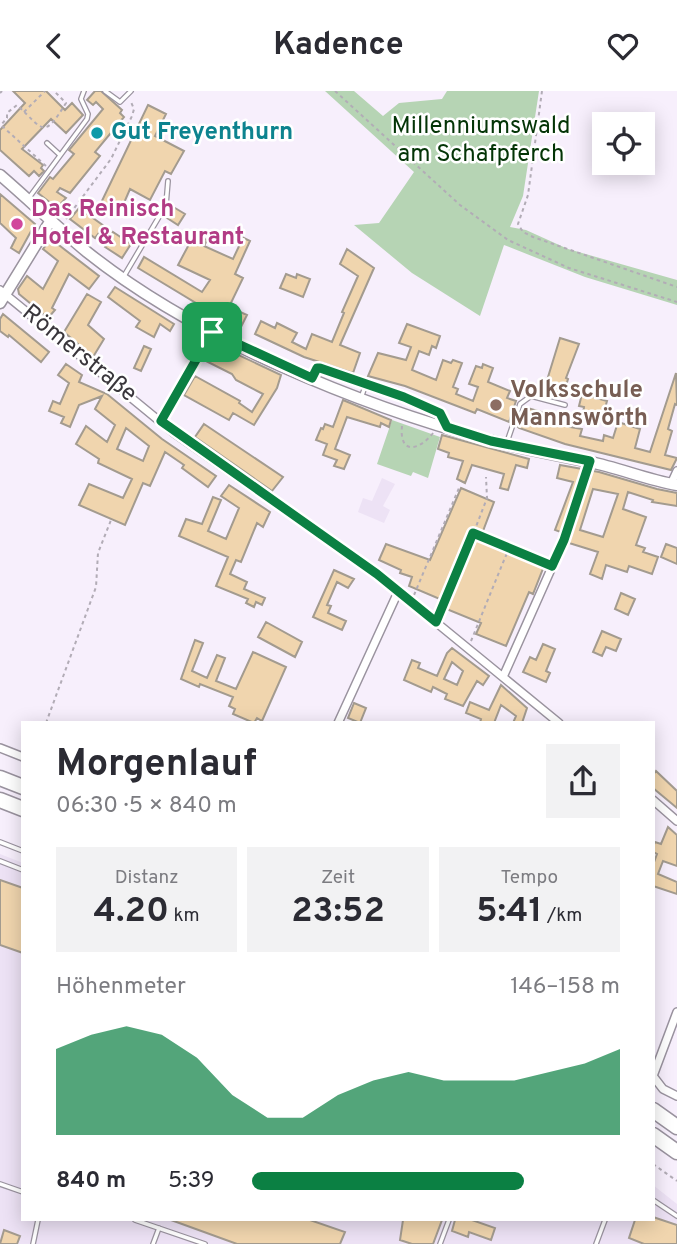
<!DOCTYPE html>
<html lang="de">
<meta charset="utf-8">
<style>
body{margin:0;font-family:Overpass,sans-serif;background:#f2f2f3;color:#2b2b33;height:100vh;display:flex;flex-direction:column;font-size:26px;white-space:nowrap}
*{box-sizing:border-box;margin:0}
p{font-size:23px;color:#7c7c81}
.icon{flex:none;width:38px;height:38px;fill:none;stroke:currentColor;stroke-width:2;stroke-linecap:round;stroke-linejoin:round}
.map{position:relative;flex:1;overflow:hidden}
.details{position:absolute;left:21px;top:630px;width:634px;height:500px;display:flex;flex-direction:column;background:#fff;border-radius:0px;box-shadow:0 4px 18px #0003}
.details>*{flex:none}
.tools{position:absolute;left:592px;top:21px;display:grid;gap:14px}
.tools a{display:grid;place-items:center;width:63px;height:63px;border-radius:0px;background:#fff;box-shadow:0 4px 18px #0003;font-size:35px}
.pin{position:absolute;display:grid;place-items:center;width:60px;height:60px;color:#fff;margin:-30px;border-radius:14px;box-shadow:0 4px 10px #0006}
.round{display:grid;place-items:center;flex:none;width:74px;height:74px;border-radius:0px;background:#f2f2f3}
.overview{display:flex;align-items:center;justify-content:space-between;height:119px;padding:0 35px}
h1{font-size:38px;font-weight:700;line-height:52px}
.stats{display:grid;grid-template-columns:repeat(3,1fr);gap:10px;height:119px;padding:7px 35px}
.stats div{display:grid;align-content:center;border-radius:0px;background:#f2f2f3;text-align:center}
.stats b{font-size:35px;font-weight:700}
.stats small{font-size:19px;font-weight:400}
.stats p{font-size:19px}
.chart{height:196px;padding:14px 35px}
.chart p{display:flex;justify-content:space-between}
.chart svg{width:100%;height:126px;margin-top:7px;fill:#0b8043;opacity:.7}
ul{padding:0 35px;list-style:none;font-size:23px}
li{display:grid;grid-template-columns:112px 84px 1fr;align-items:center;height:52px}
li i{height:18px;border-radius:9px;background:#0b8043}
header{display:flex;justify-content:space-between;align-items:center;height:91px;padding:0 35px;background:#fff;font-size:32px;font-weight:700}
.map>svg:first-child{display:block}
.built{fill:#ede2f5}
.green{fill:#b6d4b4}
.building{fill:#f0d5ae;stroke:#a39b8f;stroke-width:2;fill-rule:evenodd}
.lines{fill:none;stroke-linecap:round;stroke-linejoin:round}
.lane-casing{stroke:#9a939f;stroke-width:6}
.street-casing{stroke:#9a939f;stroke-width:10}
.secondary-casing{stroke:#9a939f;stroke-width:13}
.highway-casing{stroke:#9a939f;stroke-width:17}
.path{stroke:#b2acb6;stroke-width:2;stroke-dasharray:3.5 3.5;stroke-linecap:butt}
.lane{stroke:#fff;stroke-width:3.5}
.street{stroke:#fff;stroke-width:7}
.secondary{stroke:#fff;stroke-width:10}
.highway{stroke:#fff;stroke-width:14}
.route-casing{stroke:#fff;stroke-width:14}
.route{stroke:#0b8043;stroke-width:9}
.culture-dot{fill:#0f9aa8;stroke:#fff;stroke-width:2.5}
.hotel-dot{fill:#d1479c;stroke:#fff;stroke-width:2.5}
.education-dot{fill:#8d6e63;stroke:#fff;stroke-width:2.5}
.labels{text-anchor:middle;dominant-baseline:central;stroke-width:5;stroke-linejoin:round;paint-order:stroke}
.park-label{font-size:24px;fill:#033406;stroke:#fff}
.culture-label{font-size:24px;font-weight:bold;fill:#0d838f;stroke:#fff;text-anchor:start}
.hotel-label{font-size:24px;font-weight:bold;fill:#b23c85;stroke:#fff;text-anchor:start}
.street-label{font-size:24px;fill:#39363b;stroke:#fff}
.education-label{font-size:24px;font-weight:bold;fill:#785e54;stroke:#fff;text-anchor:start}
</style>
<header><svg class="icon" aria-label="back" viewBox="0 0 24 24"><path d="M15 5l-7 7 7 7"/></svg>Kadence<svg class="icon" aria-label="heart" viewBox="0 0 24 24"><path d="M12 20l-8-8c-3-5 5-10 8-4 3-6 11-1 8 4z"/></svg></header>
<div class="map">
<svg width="677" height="1153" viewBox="0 0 677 1153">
<rect width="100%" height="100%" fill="#f7effc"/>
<!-- built -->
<path class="built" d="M 382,387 L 395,393 L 383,415 L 390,419 L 384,432 L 358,421 L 363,407 L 372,410 Z
M 0,763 L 23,772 L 23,1129 L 653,1129 L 653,1094 L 677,1113 L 677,1153 L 0,1153 Z"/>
<!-- green -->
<path class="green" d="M 325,0 L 354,0 L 383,25 L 399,12 L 442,8 L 447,0 L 539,0 L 523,105 L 510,136 L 526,139 L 568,158 L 677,189 L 677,214 L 585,186 L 504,154 L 480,225 L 412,182 L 354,134 L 379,132 L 414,81 Z
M 392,329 L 440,346 L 428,387 L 413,381 L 411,385 L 377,373 Z"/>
<!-- building -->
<path class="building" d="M 13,0 L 46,0 L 65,19 L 72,12 L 83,24 L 66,42 L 51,28 L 22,58 L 43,74 L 41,77 L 44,80 L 39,85 L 34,80 L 29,85 L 0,59 L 0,39 L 25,12 Z
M 95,0 L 101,0 L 122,19 L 120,22 L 124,26 L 95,61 L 100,65 L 70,102 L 60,97 L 57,101 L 66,107 L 57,117 L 38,102 L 50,86 L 53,88 L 74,63 L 69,59 L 103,18 L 96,11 L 93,14 L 87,9 Z
M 148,14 L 166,23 L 155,45 L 184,60 L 171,83 L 165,80 L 150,109 L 130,98 L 124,112 L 122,111 L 113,122 L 99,116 Z
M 0,103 L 35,133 L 19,162 L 11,157 L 16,147 L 0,132 Z
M 170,114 L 185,123 L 178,134 L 164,125 Z
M 79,117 L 104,135 L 95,147 L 70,128 Z
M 113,141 L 131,153 L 122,167 L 105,156 Z
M 194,144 L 207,149 L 204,155 L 233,168 L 240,153 L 237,152 L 240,145 L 250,150 L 235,183 L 243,187 L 229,216 L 247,224 L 241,236 L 216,224 L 138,177 L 144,166 L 202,201 L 210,189 L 178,174 Z
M 51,148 L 99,185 L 89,198 L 69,183 L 52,217 L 55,219 L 48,227 L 19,203 L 18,198 L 27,185 L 43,198 L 58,170 L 43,158 Z
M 347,158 L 374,177 L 340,254 L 360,262 L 353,282 L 304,266 L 255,243 L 261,230 L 275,237 L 277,232 L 297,242 L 292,251 L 306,258 L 312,243 L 332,251 L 344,222 L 342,221 L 358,185 L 340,173 Z
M 286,183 L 296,187 L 297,183 L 310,188 L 303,206 L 280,197 Z
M 115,196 L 174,233 L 170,240 L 160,233 L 154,246 L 136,236 L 140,230 L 108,206 Z
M 87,203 L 101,211 L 88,234 L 104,248 L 93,266 L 64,241 Z
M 3,223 L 49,261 L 41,271 L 9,244 L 8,246 L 0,240 L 0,228 Z
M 407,233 L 440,245 L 436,257 L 432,255 L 429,264 L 419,260 L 412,279 L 436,289 L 443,269 L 451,272 L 453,269 L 462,272 L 453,296 L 458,298 L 456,303 L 473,310 L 478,296 L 469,293 L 476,275 L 482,277 L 483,273 L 493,277 L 488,291 L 510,300 L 507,307 L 516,310 L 509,331 L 477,318 L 475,322 L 405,295 L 368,285 L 378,262 L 406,269 L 411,256 L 399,252 Z
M 560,247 L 579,253 L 566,287 L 568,288 L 563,305 L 544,299 Z
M 213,252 L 281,284 L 277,297 L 254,334 L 233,322 L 229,329 L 184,304 L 195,285 L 240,310 L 239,312 L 252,321 L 263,303 L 236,289 L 232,283 L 204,269 Z
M 144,255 L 151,258 L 141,280 L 134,277 Z
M 66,273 L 82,284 L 79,291 L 107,303 L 162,348 L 216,385 L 208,396 L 182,377 L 184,374 L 165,361 L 150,395 L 143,392 L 125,434 L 79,414 L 89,393 L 123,407 L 132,388 L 98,372 L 99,368 L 76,353 L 86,335 L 107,351 L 115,334 L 95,318 L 102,305 L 79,314 L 70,336 L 61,332 L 64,326 L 49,320 L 53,310 L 60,313 L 69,292 L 58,284 ZM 126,337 L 149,355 L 143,370 L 117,358 Z
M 676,282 L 677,314 L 675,313 L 668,338 L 672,340 L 665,364 L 677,367 L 671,379 L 565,353 L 519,337 L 517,335 L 524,316 L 572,330 L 570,336 L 582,338 L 580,345 L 603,350 L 604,344 L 613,347 L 618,331 L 640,338 L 635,357 L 650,361 Z
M 582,303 L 607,310 L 602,328 L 583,323 L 584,316 L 579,315 Z
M 343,309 L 391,329 L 389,336 L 381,332 L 380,336 L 347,326 L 335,358 L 350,364 L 344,378 L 334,375 L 337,369 L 323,364 L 327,353 L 316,349 L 321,337 L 323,338 L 325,333 L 333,336 Z
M 204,333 L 283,386 L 272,400 L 195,346 Z
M 442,344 L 529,368 L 527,377 L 516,374 L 508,399 L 500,397 L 504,383 L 472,374 L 465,392 L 457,388 L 463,370 L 448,366 L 449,362 L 438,358 Z
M 560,374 L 599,381 L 657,398 L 677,402 L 677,415 L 652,411 L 653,409 L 628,401 L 623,418 L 646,426 L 636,454 L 645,457 L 643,461 L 658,466 L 652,483 L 629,475 L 627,481 L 606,474 L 602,488 L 590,483 L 598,461 L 569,452 L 569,444 L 555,439 L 573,391 L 557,387 ZM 593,398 L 618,403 L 603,446 L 580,439 Z
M 229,394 L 270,421 L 263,436 L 257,432 L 241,471 L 236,469 L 230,483 L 247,491 L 244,498 L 265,507 L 262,514 L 256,511 L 254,516 L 246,512 L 248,508 L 216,495 L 228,466 L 179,445 L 186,428 L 202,433 L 213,406 L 221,409 L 208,440 L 226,448 L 239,417 L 221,405 Z
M 461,397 L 494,411 L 480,448 L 544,475 L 533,503 L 529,501 L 506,555 L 476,543 L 481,532 L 444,517 L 447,511 L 409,495 L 412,486 L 400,482 L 401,479 L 379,469 L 386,453 L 430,469 Z
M 666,453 L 677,457 L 677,473 L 661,466 Z
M 334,479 L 354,488 L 348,497 L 337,491 L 327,514 L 331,515 L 328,522 L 346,530 L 342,539 L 313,526 Z
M 621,502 L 635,508 L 628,524 L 615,518 Z
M 266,531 L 302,551 L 295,566 L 258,546 Z
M 602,540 L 621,548 L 616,560 L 606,556 L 602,565 L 593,561 Z
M 195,549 L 203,552 L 192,580 L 207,587 L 217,564 L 225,567 L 216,590 L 236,598 L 253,561 L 286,576 L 262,630 L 257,627 L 254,632 L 233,623 L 235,618 L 229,615 L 233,606 L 200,593 L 199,596 L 181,588 Z
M 543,553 L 555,558 L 546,580 L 550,582 L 546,591 L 523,581 L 530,566 L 536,569 Z
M 452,557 L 489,585 L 483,594 L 477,590 L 463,615 L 445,608 L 447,603 L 433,596 L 431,601 L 404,589 L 412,569 L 420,572 L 418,577 L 437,585 L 447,562 ZM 452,571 L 463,580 L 457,594 L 444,588 Z
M 501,594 L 527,617 L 522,632 L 513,632 L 516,625 L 501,614 L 494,632 L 480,632 L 481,628 L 466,622 L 470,611 L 489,619 Z
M 354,612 L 366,617 L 360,632 L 348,627 Z
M 656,680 L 677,700 L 677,717 L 653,697 L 653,684 Z
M 668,736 L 677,744 L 677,775 L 663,770 L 658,783 L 677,791 L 677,803 L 653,795 L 653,774 L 657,763 L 653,761 L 653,756 L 655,751 L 661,753 Z
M 0,789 L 23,797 L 23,862 L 0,854 Z
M 653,1126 L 677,1134 L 677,1153 L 644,1153 L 629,1147 L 635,1129 L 653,1129 Z
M 171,1129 L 310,1129 L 345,1141 L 340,1153 L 237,1153 Z
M 403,1129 L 442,1129 L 433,1153 L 412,1153 L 400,1149 Z
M 455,1129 L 472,1129 L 495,1137 L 491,1149 L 469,1141 L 468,1146 L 452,1140 Z
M 4,1139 L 20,1145 L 17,1153 L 0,1153 Z"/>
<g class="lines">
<!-- lane casing -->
<g class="lane-casing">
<path id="lane" d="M 105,0 L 120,11 L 131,0
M 47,52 L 60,64
M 28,108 L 87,28 L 88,23 L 81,8 L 84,0
M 124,185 L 166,114 L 168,90
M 313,285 L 317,277 L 320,277 L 404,306 L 440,322 L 446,333
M 361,307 L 366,293
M 507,351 L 520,313 L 531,305 L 565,314
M 0,751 L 23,760
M 0,770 L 23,779
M 0,1093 L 23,1101
M 653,1109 L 677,1125
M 135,1129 L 205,1153
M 33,1153 L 38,1129
M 153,1153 L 159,1137
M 440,1153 L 449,1129
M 596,1153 L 605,1129"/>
</g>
<!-- street casing -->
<g class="street-casing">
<path id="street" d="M 0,199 L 174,342 L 377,483 L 559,632
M 671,393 L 677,380
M 503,586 L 564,449
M 338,632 L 398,501
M 0,657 L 23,666
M 653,709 L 677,730
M 653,985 L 677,921
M 653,985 L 663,998 L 677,1005"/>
</g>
<!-- secondary casing -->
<g class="secondary-casing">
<path id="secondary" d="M 0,84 C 29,109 57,136 87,161 C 196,248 358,314 492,350 C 524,358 558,364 590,371 C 619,377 648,389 677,394
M 0,212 L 51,129"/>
</g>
<!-- highway casing -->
<g class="highway-casing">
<path id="highway" d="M 0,687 L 23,696
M 0,709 L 23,718
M 653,1019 L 677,1036
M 653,1044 L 677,1061"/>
</g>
<!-- path -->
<path class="path" d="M 335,0 L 460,114 L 508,149 L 569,177 L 677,211
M 542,0 L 528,104 L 518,133 L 523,141 L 533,146 L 677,196
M 0,2 L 2,0
M 24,21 L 45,0
M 46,75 L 1,34 L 7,27 L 7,22 L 17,14 C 44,39 43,49 66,12 L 54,0
M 66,128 L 111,68 L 132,25 L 134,18 L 131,11
M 165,323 L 207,249
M 402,335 C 399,364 419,360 433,342
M 474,441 L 487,407 L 486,386
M 567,442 L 587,380
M 414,504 L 459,397
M 439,524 L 473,442 L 508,456
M 471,550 L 509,457 L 543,471
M 46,632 L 96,496 L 98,462 L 111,429
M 653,1073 L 677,1090"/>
<!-- lane -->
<use href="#lane" class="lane"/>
<!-- street -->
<use href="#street" class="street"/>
<!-- secondary -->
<use href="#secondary" class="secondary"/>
<!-- highway -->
<use href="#highway" class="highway"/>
</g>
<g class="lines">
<!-- route casing -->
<g class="route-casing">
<path id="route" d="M 212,241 L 312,287 L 317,277 L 320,277 L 404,306 L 440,322 L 447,336 L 491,350 L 590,370 L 564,449 L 552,475 L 473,442 L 436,531 L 377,483 L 161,330 Z"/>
</g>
<!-- route -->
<use href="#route" class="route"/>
</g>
<!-- markers -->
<circle class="culture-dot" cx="97" cy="42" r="7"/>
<circle class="hotel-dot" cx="17" cy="133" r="7"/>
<circle class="education-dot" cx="496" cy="314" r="7"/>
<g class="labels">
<!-- park labels -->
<g class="park-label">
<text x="481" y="36">Millenniumswald<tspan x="481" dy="28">am Schafpferch</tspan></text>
</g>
<!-- culture labels -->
<g class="culture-label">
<text x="111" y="42">Gut Freyenthurn</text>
</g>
<!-- hotel labels -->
<g class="hotel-label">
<text x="31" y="119">Das Reinisch<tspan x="31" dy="28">Hotel &amp; Restaurant</tspan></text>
</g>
<!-- street labels -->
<g class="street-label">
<text transform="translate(79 263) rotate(39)">Römerstraße</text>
</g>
<!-- education labels -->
<g class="education-label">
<text x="510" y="300">Volksschule<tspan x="510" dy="28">Mannswörth</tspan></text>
</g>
</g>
</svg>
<div class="tools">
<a><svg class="icon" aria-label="locate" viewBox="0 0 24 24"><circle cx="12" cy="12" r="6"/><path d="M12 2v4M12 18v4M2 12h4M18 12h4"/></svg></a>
</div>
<div class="pin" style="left:212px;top:241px;background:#1e9e55"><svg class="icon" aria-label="arrive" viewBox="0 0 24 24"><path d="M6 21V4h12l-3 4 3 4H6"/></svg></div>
<section class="details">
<div class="overview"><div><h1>Morgenlauf</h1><p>06:30 · 5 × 840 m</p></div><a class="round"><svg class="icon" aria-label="share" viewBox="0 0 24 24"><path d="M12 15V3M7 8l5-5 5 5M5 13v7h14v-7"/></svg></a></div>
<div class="stats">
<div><p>Distanz</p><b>4.20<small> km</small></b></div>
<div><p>Zeit</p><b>23:52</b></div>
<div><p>Tempo</p><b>5:41<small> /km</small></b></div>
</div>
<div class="chart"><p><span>Höhenmeter</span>146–158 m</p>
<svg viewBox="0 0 160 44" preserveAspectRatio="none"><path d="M0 44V14L10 9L20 6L30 9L40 17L50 30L60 38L70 38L80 30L90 25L100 22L110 25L120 25L130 25L140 22L150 19L160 14V44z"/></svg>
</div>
<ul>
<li><b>840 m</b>5:39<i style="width:74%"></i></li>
</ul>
</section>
</div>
